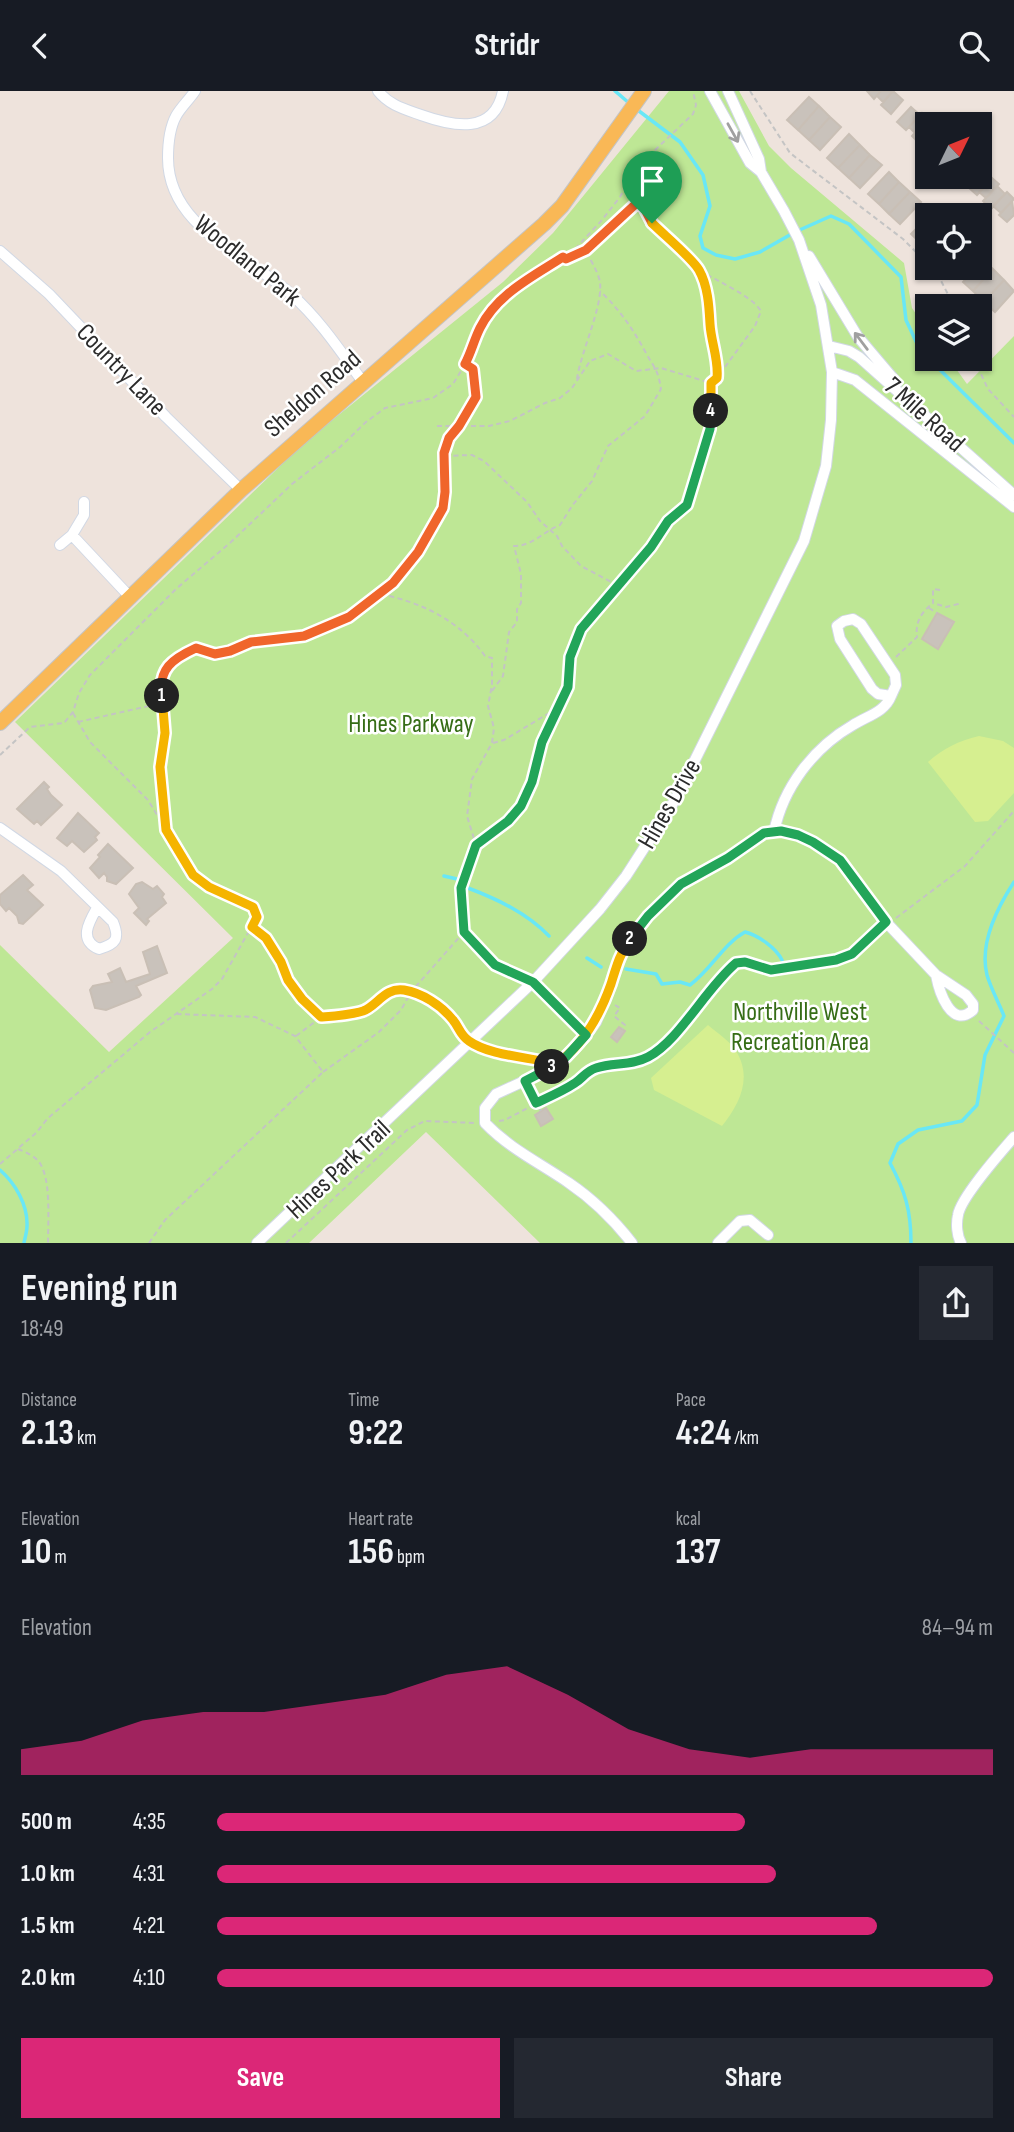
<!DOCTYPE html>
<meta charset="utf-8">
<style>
body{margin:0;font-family:"Sofia Sans Condensed",sans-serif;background:#242831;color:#f1f3f6;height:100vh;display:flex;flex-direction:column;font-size:26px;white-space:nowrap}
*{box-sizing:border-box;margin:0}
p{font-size:23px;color:#9ea1a6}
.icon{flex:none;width:38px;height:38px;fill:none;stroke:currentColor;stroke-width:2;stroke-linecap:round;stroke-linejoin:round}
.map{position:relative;height:1152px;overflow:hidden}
.sheet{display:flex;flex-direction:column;background:#171b24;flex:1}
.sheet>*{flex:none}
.needle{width:46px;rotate:47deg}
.controls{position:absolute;left:915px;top:21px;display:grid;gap:14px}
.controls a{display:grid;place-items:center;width:77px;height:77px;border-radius:0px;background:#171b24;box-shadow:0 2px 5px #0004;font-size:35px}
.pin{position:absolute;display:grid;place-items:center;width:60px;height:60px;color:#fff;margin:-72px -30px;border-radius:50% 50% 50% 0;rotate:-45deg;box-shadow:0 0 7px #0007}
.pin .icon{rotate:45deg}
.km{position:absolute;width:35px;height:35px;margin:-18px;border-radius:50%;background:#222;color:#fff;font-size:19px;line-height:35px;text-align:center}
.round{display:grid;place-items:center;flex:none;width:74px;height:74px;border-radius:0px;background:#242831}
.head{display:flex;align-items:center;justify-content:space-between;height:119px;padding:0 21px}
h1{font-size:38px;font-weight:700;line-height:52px}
.figures{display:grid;grid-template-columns:repeat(3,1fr);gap:10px;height:119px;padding:7px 21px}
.figures div{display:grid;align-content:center}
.figures b{font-size:35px;font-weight:700}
.figures small{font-size:19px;font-weight:400}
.figures p{font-size:19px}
.chart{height:196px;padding:14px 21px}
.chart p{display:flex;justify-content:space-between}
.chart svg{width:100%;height:126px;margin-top:7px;fill:#db2777;opacity:.7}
.cta{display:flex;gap:14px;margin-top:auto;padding:14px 21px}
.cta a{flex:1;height:80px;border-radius:0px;background:#db2777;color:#fff;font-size:28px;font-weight:700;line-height:80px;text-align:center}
.cta a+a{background:#242831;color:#f1f3f6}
ul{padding:0 21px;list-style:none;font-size:23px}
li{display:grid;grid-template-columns:112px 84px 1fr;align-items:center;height:52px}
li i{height:18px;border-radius:9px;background:#db2777}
header{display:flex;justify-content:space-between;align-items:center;height:91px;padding:0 21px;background:#171b24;font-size:32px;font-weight:700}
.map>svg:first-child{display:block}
.green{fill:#bee795}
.pitch{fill:#d6ef90}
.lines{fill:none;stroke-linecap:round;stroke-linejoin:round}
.stream{stroke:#69e7f6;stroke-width:3.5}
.building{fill:#c9c2bb;stroke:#c9bfb5;stroke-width:2}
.minor-casing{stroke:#d1d8e4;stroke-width:12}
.major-casing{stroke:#c4c4c4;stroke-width:16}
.path{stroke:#c4c4c4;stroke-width:2;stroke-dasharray:5 3.5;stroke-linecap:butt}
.minor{stroke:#fff;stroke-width:10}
.major{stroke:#f9b856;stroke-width:14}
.oneway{stroke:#a0a0a0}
.split-1-casing{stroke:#fff;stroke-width:14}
.split-2-casing{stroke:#fff;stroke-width:14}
.split-3-casing{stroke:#fff;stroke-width:14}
.split-4-casing{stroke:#fff;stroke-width:14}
.split-5-casing{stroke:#fff;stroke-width:14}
.split-1{stroke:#f0652b;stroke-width:9}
.split-2{stroke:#f5b400;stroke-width:9}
.split-3{stroke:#22a559;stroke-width:9}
.split-4{stroke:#22a559;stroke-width:9}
.split-5{stroke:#f5b400;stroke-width:9}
.labels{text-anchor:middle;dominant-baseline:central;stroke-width:5;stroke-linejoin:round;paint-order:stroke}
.street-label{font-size:26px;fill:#2b2b2b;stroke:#fff}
.park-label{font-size:26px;fill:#366d16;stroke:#fff}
</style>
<header><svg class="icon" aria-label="back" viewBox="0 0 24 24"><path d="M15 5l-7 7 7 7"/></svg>Stridr<svg class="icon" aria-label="search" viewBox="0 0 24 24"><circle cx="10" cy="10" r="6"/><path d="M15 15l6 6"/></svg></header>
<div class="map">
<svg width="1014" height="1152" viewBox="0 0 1014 1152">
<rect width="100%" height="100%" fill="#eee3dc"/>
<!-- green -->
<path class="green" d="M 669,0 L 739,0 L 769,55 L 791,77 L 904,172 L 912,217 L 927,239 L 928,268 L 949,268 L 967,293 L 1014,245 L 1014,1152 L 540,1152 L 426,1041 L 309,1152 L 0,1152 L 0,854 L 109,961 L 233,847 L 15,631 L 304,352 L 503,191 L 553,142 Z"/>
<!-- pitch -->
<path class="pitch" d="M 979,645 L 1003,650 L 1014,657 L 1014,702 L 988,730 L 975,731 L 928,671 C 944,657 958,650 979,645 Z
M 708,934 C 717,942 730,950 736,960 C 753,987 739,1014 722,1035 L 654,999 L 651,987 Z"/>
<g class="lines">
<!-- stream -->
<path class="stream" d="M 615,0 L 629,12
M 635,17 L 680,51 L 703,84 L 710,115 L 700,145 L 703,157 L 716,164 L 735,168 L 760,161 L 795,141 L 831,125 L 849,133 L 901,186 L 906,229 L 920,259 L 928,267
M 929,268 L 1014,352
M 444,785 L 457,788
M 468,797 C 497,808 527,822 549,845
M 587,867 L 601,876
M 626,878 L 656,883 L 662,893 L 680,891 L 690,894 C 711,879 723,853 745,841 C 758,844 776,857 782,869
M 0,1079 C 15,1092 28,1114 27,1135 C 27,1141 25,1146 24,1152
M 911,1152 C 911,1119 905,1100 890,1072 L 898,1053 L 918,1039 L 962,1030 L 977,1014 L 985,964 L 1004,925 C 999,912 991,898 987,884 C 979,852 997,817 1014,791"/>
</g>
<!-- building -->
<path class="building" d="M 867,0 L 881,0 L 874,8 Z
M 881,0 L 893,0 L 883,11 L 877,5 Z
M 893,0 L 903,9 L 891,23 L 881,14 Z
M 809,6 L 819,15 L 798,39 L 787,29 Z
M 819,15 L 830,26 L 809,49 L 798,39 Z
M 911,16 L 920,24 L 906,39 L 897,31 Z
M 922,22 L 928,28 L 915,42 L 909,36 Z
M 830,26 L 841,36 L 820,59 L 809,49 Z
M 926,30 L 929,33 L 928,45 L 920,53 L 912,45 Z
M 849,43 L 860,54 L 838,77 L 827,67 Z
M 860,54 L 870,64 L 849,87 L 838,77 Z
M 870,64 L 882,74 L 860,97 L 849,87 Z
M 889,81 L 899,91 L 879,113 L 868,103 Z
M 982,81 L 991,89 L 977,104 L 968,96 L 980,86 Z
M 992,87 L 999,93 L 986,107 L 979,101 Z
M 899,91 L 910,101 L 889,123 L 879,113 Z
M 997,95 L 1005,103 L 991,118 L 983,110 Z
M 910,101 L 921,111 L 900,133 L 889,123 Z
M 1007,101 L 1014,108 L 1001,122 L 993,115 Z
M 1012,110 L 1014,124 L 1007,131 L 999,124 Z
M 928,126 L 928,149 L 923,154 L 911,143 Z
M 983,169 L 993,178 L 973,200 L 963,191 L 976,177 L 980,177 Z
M 993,178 L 1004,189 L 984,211 L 973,200 Z
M 1004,189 L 1014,200 L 995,221 L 984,211 Z
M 937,522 L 954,531 L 938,558 L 922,548 Z
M 44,691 L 49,696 L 47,698 L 51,704 L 62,714 L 41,734 L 37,730 L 34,733 L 17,718 Z
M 78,722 L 99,742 L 95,746 L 97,749 L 84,761 L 72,750 L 67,755 L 57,747 Z
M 108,753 L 133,777 L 116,793 L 107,790 L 107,786 L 104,782 L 99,787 L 90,777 L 100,766 L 98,764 Z
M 23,784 L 33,794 L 27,799 L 43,814 L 23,833 L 19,832 L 17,825 L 9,817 L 6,820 L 0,813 L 0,804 Z
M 142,791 L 153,798 L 157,795 L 164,803 L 162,806 L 166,812 L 147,828 L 149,830 L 146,834 L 134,822 L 139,817 L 129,803 L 136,793 Z
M 157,855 L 167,882 L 136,895 L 141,904 L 139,906 L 106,919 L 95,917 L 90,899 L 93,895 L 112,891 L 108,883 L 120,877 L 126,891 L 150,883 L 143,861 Z
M 619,936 L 625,940 L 617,951 L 611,946 Z
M 546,1017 L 553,1028 L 541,1035 L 535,1024 Z"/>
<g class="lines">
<!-- minor casing -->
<g class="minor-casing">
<path id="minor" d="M 195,0 C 189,9 181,16 176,25 C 169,38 168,53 168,67 C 168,137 248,164 292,204 C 320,229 341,261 363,291
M 378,0 C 389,14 404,18 421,24 C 452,35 494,45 503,0
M 728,0 L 759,68 L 761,81
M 0,160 L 49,203 L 166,326 L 241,399
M 809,165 L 858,246 L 897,292
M 829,255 L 849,260 L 859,266 L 1014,404
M 832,281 L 855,289 L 1014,416
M 72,444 L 84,424 L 84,411
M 60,454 L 72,444 L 130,506
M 853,528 L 861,533 L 895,584 L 896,594 L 891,605 L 878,603 L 872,598 L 840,548 L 837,535 L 844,530 Z
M 0,737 L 61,780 L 113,831 C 120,848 116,853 99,858 C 78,849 89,831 97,817
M 774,741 C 783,697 813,657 853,634 C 867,625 885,621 891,605
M 533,891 L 586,944
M 257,1152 L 533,891 L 600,818 L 626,785 L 675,709 L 804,450 L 826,375 L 831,329 L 832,281 L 821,214 L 799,149 L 784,120 L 761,81 L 750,72 L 710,0
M 632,1152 C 614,1129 594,1109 569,1092 C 540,1072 510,1058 485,1032 L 485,1017 L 496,1003 L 546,980 L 566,966 L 586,944 L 596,931 L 625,856 L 648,825 L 681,793 L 728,767 L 764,742 L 781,740 L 798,744 L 813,751 L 840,769 L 886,831 L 936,884 L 966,904 L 973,913 L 973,919 C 951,939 939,900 936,884
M 718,1152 L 740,1130 L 750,1129 L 768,1144
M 961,1152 C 957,1145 956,1133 958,1124 C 961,1106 1001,1061 1014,1046"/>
</g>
<!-- major casing -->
<g class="major-casing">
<path id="major" d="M 0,632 L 241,399 L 544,133 L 562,115 L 644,0"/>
</g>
<!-- path -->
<path class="path" d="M 750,0 L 790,62 L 903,148 L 928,173
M 931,177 L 938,184 L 954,215
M 700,179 C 717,191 750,203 761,220 L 755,235 L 717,287
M 974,268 L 988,298 L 1014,326
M 577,288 C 581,260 603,216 600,191 C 598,181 591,170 586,160
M 437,335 L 489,335 L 510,330 L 545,312 L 560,307 L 572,297 L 590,270 L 608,263 L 636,280 L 661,277 L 711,292 L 717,287 L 718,276 L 710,234 L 711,217 L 699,178 L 652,132 L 640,109 L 586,159 L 567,168 L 563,166
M 445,365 L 472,364 L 484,370 L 527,411 L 540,430 L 557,445 L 562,455 L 581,475 L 617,494
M 940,499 L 933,498 L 933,512 L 946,516 L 958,513 L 957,511
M 381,503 C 423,512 460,530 485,565 L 492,567 L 492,594 L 488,615 L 494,637 L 492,652 L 472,688 L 467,725 L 476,754 L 461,797 L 464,841 L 495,874 L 522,886
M 929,517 L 937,522
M 896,566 L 917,546 C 915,530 922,521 933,512
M 492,600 L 503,585 L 509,541 L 517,531 L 517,518 L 521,512 L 521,483 L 514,455 C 533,455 544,440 560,434 L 572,415 L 592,390 L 608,355 L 645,325 L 661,298 C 658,279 655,278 646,262 C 633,238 620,219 600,200
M 78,631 L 162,612
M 493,652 L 504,649 L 556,618
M 0,664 L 30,636 L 64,632 L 73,621 L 79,602 L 90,584 L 176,498 L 231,451 L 292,393 L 340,356 L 366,331 L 385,317 L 433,307 L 453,293 L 466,272 L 479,239 L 491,219 L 510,200 L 576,157 L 602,129 L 620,106 L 635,78 L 693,23 L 696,14 L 693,0
M 166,739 L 160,675 L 165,642 L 160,591 C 166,573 179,564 196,557 L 215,563 L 230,560 L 251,551 L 305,545 L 349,526 L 392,492 L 418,461 L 443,417 L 445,401 L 444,362 L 449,347 L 459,335 L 476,306 L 473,278 L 466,274
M 476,754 L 508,730 L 521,715 L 532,691 L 542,651 L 568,596 L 570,566 L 581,538 L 651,456 L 668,430 L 687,414 L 710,338 L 711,292
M 896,827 L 965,775 L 1014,720
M 252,836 L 266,847 L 281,871 L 288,889 L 302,908 L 321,926 L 366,919 L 381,905 L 402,898 L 420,902 L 431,910 L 455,930 L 459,941 L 463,944
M 615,914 L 620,917 L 614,925 L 625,934 L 622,938
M 979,930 L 1014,962
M 296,945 L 320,927
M 483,956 L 501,963 L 542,969
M 323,981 L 379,941 L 401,919 L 411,901 L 463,842
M 530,1001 L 541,1020
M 499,1030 L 505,1029 C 527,1017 550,1006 572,994 C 582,988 587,978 599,976 C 616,971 635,975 651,964 C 685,939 703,899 735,872 L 745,871 L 771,879 L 837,869 L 852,863 L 877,839
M 18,1058 C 26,1061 37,1066 41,1074 C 51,1092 48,1131 48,1152
M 0,1073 L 36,1042 L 48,1027 L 150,941 L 212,898 L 222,888 L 257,826 L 252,816 L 209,796 L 193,784 L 148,709 L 90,651 L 73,622
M 149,1152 L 165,1129 L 323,981 L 295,945 L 255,926 L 177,923
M 286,1152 L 407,1039 L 425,1030 L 476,1032"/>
<!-- minor -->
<use href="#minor" class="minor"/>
<!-- major -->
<use href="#major" class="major"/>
</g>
<!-- one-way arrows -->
<defs><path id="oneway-shaft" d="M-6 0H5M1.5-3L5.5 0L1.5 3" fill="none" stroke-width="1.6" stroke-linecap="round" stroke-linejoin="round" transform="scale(1.75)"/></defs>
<g class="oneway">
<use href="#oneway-shaft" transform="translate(733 42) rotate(61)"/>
<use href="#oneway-shaft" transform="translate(861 250) rotate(-127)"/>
</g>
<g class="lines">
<!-- split-1 casing -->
<g class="split-1-casing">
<path id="split-1" d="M 162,605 C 158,578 172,568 196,557 L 215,563 L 230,560 L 251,551 L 304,545 L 349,526 L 393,492 L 418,461 L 443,417 L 445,401 L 444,362 L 449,347 L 459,335 L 476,306 L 473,278 L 465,273 C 471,262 474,249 480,237 C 497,203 532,186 563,166 L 566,168 L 586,159 L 640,109 L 652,132"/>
</g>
<!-- split-2 casing -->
<g class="split-2-casing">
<path id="split-2" d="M 162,605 L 165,642 L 160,676 L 166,739 L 193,784 L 209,796 L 253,816 L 257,826 L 252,836 L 266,847 L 281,871 L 288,889 L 302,908 L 321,926 C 335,925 350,924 363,920 C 377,915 385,896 404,899 C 422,902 441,914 453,929 C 459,936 460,944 469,950 C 490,965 530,966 556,973 C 584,954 600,924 611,893 C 616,877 620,862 630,848"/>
</g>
<!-- split-3 casing -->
<g class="split-3-casing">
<path id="split-3" d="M 552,976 L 525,990 L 536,1012 C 549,1006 563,1000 575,992 C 583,987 586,980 596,977 C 613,971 631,975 648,966 C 679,950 706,897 736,872 L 745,871 L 771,879 L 836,869 L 852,863 L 886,831 L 840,769 L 813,751 L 798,744 L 781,740 L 764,742 L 728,767 L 681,793 L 648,825 L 630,848"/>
</g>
<!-- split-4 casing -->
<g class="split-4-casing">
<path id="split-4" d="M 552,976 L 566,966 L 586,944 L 533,891 L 495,874 L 464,841 L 461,797 L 476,754 L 508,730 L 521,715 L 532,691 L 542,651 L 568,596 L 570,566 L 581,538 L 651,456 L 668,430 L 687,414 L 710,338 L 711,320"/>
</g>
<!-- split-5 casing -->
<g class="split-5-casing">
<path id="split-5" d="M 652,132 C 663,143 693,168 699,179 C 708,195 709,215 710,233 C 711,251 719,269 717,287 L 711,292 L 711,320"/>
</g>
<!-- split-1 -->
<use href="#split-1" class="split-1"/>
<!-- split-2 -->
<use href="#split-2" class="split-2"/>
<!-- split-3 -->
<use href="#split-3" class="split-3"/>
<!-- split-4 -->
<use href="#split-4" class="split-4"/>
<!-- split-5 -->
<use href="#split-5" class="split-5"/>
</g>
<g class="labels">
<!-- street labels -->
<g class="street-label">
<text transform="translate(247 170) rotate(39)">Woodland Park</text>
<text transform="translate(121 279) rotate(46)">Country Lane</text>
<text transform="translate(313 303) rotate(-41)">Sheldon Road</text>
<text transform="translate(924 324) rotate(42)">7 Mile Road</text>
<text transform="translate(670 713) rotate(-60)">Hines Drive</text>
<text transform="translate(339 1079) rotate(-43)">Hines Park Trail</text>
</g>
<!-- park labels -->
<g class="park-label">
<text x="411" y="633">Hines Parkway</text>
<text x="800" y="921">Northville West<tspan x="800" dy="30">Recreation Area</tspan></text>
</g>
</g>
</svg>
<div class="controls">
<a><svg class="needle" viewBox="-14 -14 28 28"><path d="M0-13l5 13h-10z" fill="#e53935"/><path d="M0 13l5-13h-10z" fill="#9ea1a6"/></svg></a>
<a><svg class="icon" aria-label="locate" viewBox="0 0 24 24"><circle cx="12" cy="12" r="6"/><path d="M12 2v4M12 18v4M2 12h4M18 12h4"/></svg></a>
<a><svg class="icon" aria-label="layers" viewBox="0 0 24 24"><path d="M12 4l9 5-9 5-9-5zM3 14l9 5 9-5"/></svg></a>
</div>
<div class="pin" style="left:652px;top:132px;background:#1e9e55"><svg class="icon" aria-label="arrive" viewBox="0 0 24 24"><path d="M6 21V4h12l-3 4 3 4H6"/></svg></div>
<b class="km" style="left:162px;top:605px">1</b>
<b class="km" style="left:630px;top:848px">2</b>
<b class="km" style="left:552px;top:976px">3</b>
<b class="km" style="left:711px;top:320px">4</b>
</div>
<section class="sheet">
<div class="head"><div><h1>Evening run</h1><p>18:49</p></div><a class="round"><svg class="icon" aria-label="share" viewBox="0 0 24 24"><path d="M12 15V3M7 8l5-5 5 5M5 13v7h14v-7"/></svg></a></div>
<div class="figures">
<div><p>Distance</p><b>2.13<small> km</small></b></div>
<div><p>Time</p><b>9:22</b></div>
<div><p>Pace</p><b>4:24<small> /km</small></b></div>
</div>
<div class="figures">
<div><p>Elevation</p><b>10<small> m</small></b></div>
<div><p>Heart rate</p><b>156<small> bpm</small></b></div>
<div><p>kcal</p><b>137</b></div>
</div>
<div class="chart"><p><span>Elevation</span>84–94 m</p>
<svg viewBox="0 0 160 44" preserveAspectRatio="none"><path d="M0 44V35L10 32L20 25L30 22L40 22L50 19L60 16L70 9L80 6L90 16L100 28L110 35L120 38L130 35L140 35L150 35L160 35V44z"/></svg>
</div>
<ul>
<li><b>500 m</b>4:35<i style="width:68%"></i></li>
<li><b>1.0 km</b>4:31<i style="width:72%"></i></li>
<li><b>1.5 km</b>4:21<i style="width:85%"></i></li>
<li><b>2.0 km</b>4:10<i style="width:100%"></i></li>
</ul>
<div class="cta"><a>Save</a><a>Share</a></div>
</section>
